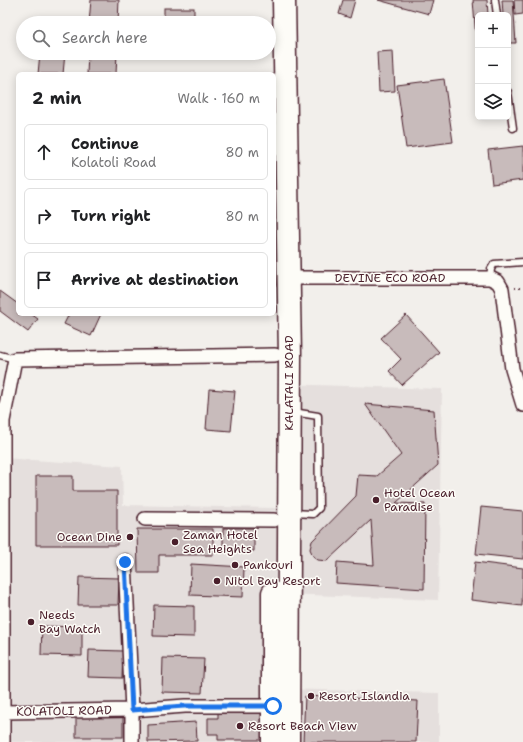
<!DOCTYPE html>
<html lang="en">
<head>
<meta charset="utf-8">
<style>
  :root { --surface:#fff; --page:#f6f6f6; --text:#202124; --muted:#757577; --line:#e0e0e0 }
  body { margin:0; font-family:"Shantell Sans",sans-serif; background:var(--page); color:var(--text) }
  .controls { position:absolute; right:12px; top:12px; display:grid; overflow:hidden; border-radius:6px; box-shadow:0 2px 10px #0003 }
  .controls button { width:36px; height:36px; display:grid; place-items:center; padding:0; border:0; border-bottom:1px solid var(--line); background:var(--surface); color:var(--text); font:20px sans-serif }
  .stop { position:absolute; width:12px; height:12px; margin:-9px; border:3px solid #1a73e8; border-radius:50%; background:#fff }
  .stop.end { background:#1a73e8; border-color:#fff; box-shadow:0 1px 4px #0008 }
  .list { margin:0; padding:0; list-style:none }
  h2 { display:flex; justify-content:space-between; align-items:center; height:52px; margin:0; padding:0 16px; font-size:17px }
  h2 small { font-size:13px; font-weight:400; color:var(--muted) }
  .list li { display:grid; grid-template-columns:26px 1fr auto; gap:12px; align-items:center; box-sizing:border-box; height:56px; margin:0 8px 8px; padding:0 8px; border:1px solid var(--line); border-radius:6px }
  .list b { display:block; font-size:15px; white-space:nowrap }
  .list p { margin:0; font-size:13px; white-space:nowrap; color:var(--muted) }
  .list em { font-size:13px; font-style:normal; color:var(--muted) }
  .icon { flex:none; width:22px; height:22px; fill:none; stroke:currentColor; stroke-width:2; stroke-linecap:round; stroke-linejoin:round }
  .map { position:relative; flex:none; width:523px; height:742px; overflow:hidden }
  .search { position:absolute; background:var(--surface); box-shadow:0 2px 10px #0003; left:16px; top:16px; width:260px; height:44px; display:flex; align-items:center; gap:10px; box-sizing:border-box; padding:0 14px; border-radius:22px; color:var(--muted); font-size:15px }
  .panel { position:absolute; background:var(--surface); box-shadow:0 2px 10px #0003; left:16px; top:72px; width:260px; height:244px; border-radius:6px }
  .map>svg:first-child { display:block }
</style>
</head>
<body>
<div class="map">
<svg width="523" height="742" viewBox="0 0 523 742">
  <rect width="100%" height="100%" fill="#f2efeb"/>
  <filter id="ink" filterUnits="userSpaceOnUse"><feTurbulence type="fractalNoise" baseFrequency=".025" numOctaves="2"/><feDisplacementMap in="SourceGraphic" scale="8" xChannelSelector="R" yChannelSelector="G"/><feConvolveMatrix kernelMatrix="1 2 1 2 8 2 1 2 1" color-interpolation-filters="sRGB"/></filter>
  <g filter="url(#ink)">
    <polygon fill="#e5dfdd" points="282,384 442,389 438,600 285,594 282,689 439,693 439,742 2,742 3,458 122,466 123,505 279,508"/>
    <g fill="#c8bbbb" stroke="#4a1f2b">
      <polygon points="91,0 119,0 118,23 89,23"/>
      <polygon points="343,0 355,0 350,18 339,14"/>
      <polygon points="378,0 433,0 429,14"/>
      <polygon points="473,0 487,0 488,15 478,15 478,39 476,39"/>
      <polygon points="502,0 513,0 516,43 508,43 508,15 503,15"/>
      <polygon points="514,0 523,0 523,14 515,15"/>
      <rect x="164" y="8" width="30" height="15"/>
      <polygon points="393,51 395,91 379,92 377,52"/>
      <polygon points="40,53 65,53 63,74 38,74"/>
      <polygon points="88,53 117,53 116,74 87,74"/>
      <polygon points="444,79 453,142 406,148 397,85"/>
      <polygon points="523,146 523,180 492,184 488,150"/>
      <polygon points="0,291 18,304 18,314 31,314 38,319 28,332 0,311"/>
      <polygon points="69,314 101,314 91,336 64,324"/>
      <polygon points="406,315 439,352 402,385 389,371 401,359 381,338"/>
      <polygon points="209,389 235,391 231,431 206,429"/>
      <polygon points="365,404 434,410 438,465 396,503 425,504 424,589 336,583 337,562 374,565 371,520 327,561 318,560 313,556 310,549 312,541 356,496 358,475 377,476 401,455"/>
      <polygon points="36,476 73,476 73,491 117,491 117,545 36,545"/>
      <polygon points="481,507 523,511 523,559 476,554"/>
      <polygon points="223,528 254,528 254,551 223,552"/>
      <polygon points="137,529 213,529 213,555 159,555 159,573 138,573"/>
      <polygon points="475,562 523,568 522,606 471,600"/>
      <polygon points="191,564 244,567 243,597 190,595"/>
      <polygon points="79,577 119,578 118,605 78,605"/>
      <polygon points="154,605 194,606 194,637 153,636"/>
      <polygon points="42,626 82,627 82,656 41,655"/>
      <polygon points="89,650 123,651 122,678 88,677"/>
      <polygon points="163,658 204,659 202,693 162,692"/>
      <polygon points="305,696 418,701 416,742 303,742"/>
      <polygon points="218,713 264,713 266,740 218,740 218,734 208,734 208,718 218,718"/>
      <rect x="76" y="714" width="47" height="23"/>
      <polygon points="196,722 197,741 148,742 148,725"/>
    </g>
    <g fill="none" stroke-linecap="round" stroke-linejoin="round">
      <defs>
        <g id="lane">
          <polyline points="495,0 497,15"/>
          <polyline points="508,92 513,128"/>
          <polyline points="490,278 491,269 494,264 523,262"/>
          <polyline points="0,355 15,359"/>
          <polyline points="292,513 313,514 319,508 318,416 293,412"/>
        </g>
        <g id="street">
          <polyline points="289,278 490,278 498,282 502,289 512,369 523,405"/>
          <polyline points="145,519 274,520"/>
          <polyline points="125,561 132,710 132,742"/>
          <polyline points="3,712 132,710 185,706 273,706"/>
          <polyline points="3,742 3,421 15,359 275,355"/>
        </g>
        <g id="highway">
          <polyline points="284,0 290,356 288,742"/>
          <polyline points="273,742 273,593"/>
        </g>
      </defs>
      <use href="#lane" stroke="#4a1f2b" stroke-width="9"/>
      <use href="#street" stroke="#4a1f2b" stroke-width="16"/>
      <use href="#highway" stroke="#4a1f2b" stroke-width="25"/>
      <polyline stroke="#4a1f2b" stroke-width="2" stroke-dasharray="1 3" stroke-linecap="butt" points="515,288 523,288"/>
      <use href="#lane" stroke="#fdfcf7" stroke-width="6"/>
      <use href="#street" stroke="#fdfcf7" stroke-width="13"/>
      <use href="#highway" stroke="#fdfcf7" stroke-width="22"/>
    </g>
  </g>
  <g fill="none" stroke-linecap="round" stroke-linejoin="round" filter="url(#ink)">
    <polyline stroke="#1a73e8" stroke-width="5" points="125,562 132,710 184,706 273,706"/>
  </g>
  <g fill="#4a1f2b" stroke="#fdfcf7" stroke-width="1.5">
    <circle cx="376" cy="500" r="4"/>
    <circle cx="130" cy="537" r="4"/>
    <circle cx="175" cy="542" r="4"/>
    <circle cx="235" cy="565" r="4"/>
    <circle cx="217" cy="581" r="4"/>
    <circle cx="31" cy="622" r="4"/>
    <circle cx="311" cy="696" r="4"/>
    <circle cx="240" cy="726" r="4"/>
  </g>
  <g text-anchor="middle" stroke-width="3" stroke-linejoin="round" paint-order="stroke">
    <g font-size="12" fill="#4a1f2b" stroke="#fdfcf7">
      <text x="390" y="282">DEVINE ECO ROAD</text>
      <text transform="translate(289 383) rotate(-90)" y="4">KALATALI ROAD</text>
      <text transform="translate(64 711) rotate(-1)" y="4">KOLATOLI ROAD</text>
    </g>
    <g font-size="12" fill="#4a1f2b" stroke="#fdfcf7" text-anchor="start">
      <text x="384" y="497">Hotel Ocean<tspan x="384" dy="14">Paradise</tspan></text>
      <text x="183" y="539">Zaman Hotel<tspan x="183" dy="14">Sea Heights</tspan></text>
      <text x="122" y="541" text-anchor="end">Ocean Dine</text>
      <text x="243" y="569">Pankouri</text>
      <text x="225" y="585">Nitol Bay Resort</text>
      <text x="39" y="619">Needs<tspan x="39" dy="14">Bay Watch</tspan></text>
      <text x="319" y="700">Resort Islandia</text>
      <text x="248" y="730">Resort Beach View</text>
    </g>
  </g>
</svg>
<div class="controls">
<button>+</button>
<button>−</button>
<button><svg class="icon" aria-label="layers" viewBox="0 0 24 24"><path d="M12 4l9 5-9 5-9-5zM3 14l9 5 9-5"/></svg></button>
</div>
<div class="stop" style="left:273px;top:706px"></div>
<div class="stop end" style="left:125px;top:562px"></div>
<div class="search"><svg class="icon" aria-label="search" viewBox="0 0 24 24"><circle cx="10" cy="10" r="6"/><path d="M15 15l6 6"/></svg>Search here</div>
<section class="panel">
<h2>2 min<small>Walk · 160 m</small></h2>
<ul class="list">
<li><svg class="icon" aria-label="ahead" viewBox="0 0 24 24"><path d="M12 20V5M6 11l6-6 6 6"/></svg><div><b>Continue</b><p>Kolatoli Road</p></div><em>80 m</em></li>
<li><svg class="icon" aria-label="right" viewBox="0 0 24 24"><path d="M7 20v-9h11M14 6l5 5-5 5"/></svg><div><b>Turn right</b></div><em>80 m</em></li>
<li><svg class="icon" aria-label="arrive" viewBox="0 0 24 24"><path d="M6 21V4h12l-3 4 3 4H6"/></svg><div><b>Arrive at destination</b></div></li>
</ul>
</section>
</div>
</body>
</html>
